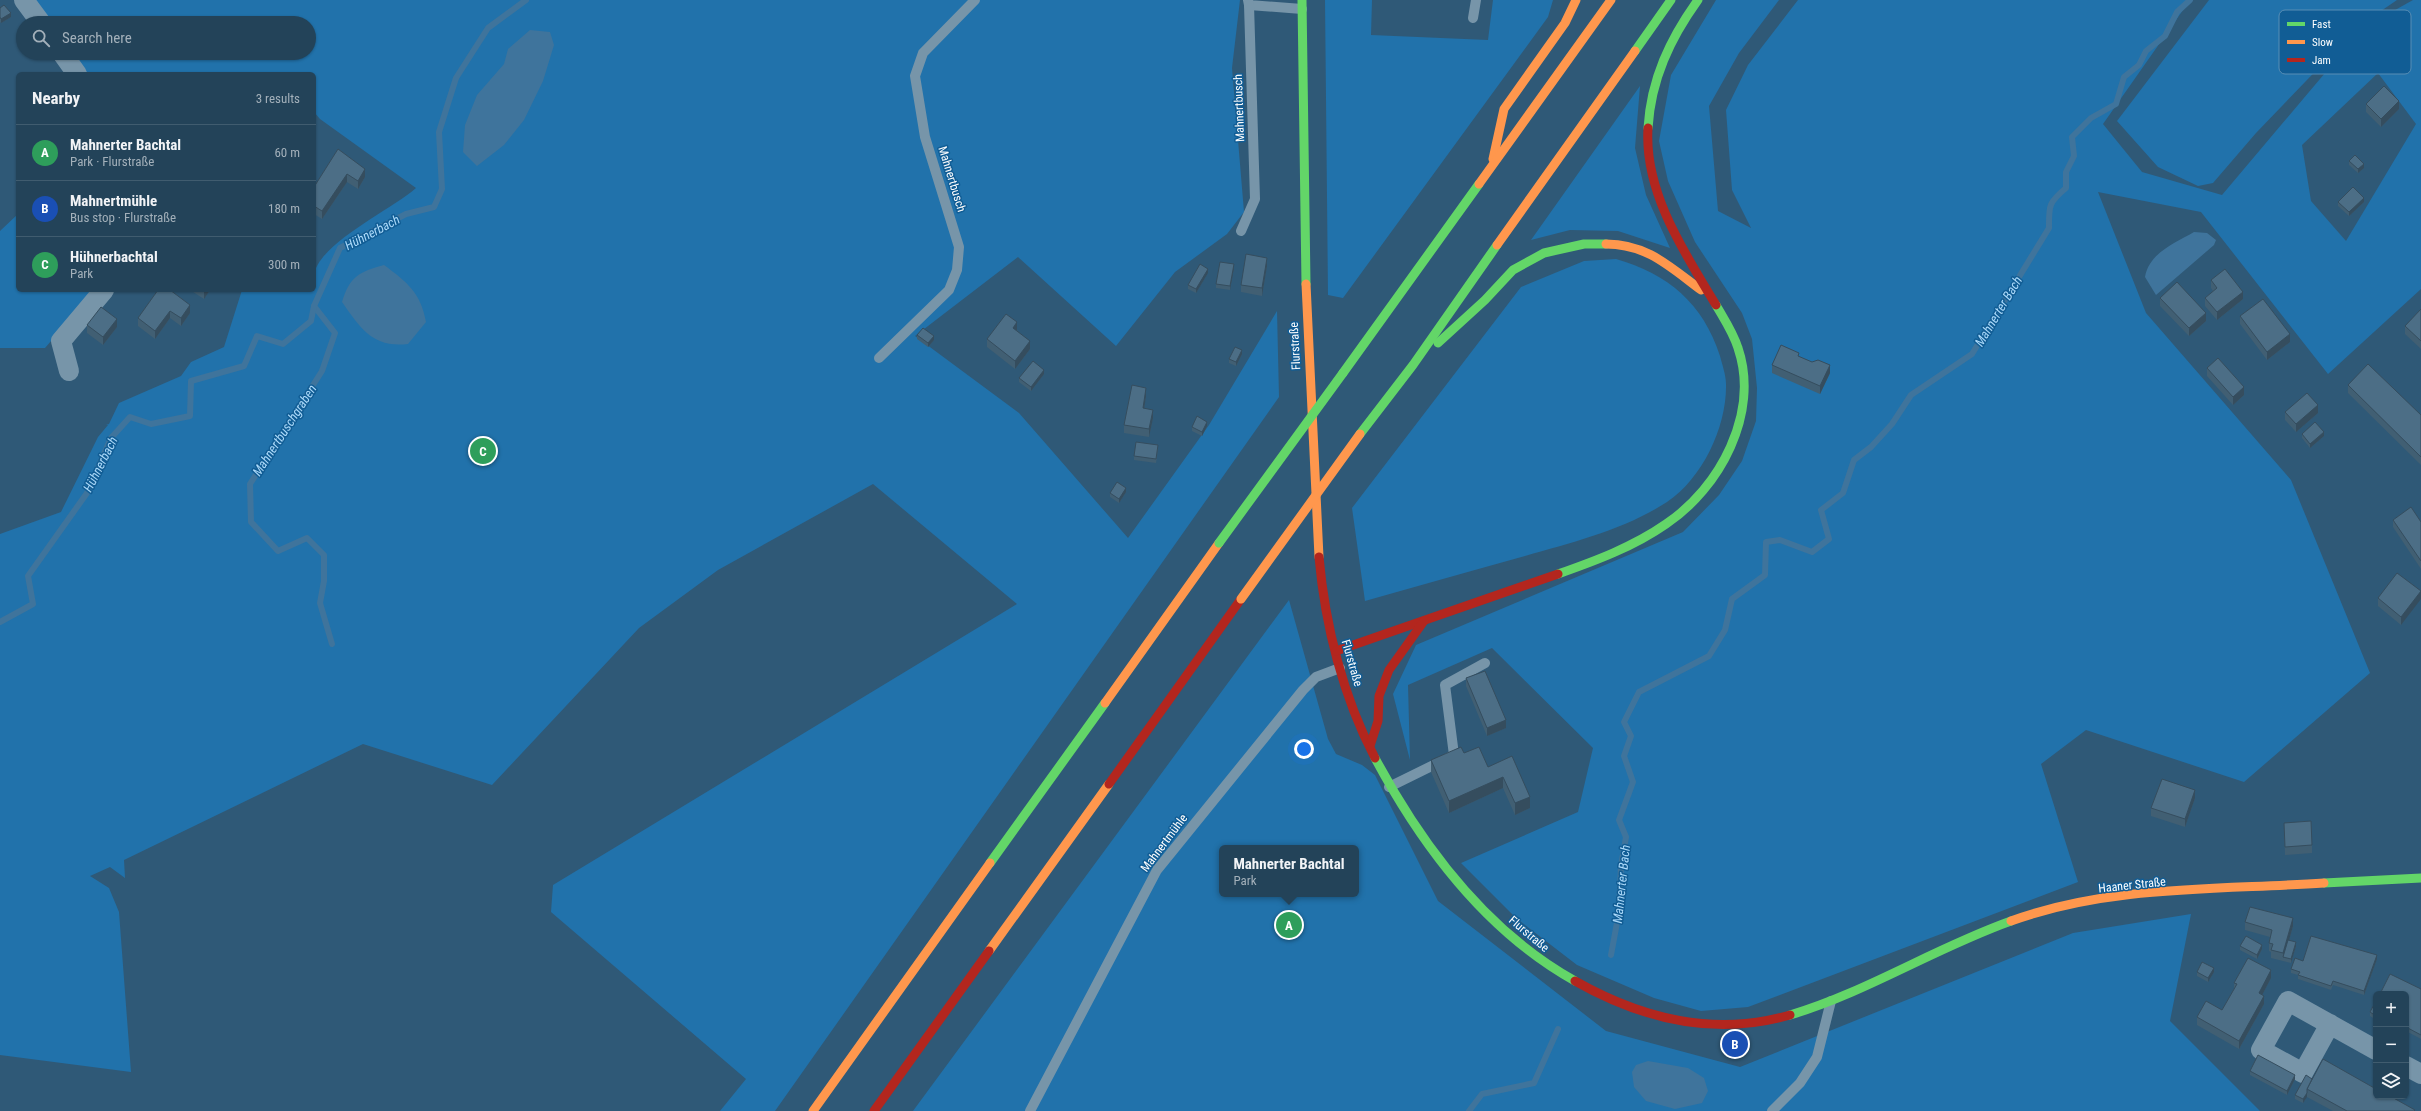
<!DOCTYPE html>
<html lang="en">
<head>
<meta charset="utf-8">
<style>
  :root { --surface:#234359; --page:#2f4e62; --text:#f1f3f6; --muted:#a3b0ba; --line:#405c6f; --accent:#b6c5cf }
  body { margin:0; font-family:"Roboto Condensed",sans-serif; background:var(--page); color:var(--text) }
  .controls { position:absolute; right:12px; bottom:12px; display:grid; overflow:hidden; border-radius:6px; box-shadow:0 1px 3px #0004 }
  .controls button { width:36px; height:36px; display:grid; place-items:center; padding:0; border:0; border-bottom:1px solid var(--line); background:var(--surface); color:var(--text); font:20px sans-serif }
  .you { position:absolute; left:1304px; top:749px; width:14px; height:14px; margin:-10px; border:3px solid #fff; border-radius:50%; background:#1a73e8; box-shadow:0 0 0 6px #1a73e833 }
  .badge { display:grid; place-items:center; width:26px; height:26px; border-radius:50%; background:var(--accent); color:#fff; font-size:13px; font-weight:700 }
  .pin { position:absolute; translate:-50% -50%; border:2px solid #fff; box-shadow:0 1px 4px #0006 }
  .popup { position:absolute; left:1219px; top:845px; width:140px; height:52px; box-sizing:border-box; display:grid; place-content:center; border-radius:6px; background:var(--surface); filter:drop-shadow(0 1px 3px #0005); font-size:13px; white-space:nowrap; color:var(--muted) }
  .popup b { font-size:15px; color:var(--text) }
  .popup::after { content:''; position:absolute; left:50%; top:100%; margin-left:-8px; border:8px solid transparent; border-top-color:var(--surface) }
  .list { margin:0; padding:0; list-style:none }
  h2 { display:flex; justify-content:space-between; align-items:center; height:52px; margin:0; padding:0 16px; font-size:17px }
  h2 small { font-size:13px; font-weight:400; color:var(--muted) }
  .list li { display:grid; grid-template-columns:26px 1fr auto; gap:12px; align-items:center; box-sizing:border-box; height:56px; padding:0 16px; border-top:1px solid var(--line) }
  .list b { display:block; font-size:15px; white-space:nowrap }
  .list p { margin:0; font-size:13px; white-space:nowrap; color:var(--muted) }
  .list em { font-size:13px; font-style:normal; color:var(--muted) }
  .icon { flex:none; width:22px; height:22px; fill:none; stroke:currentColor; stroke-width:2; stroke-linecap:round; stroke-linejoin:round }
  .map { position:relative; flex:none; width:2421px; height:1111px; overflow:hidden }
  .search { position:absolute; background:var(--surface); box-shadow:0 1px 3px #0004; left:16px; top:16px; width:300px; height:44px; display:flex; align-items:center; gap:10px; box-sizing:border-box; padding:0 14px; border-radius:22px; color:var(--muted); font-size:15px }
  .panel { position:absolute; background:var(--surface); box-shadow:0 1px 3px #0004; left:16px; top:72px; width:300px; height:220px; border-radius:6px }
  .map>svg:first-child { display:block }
</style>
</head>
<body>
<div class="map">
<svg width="2421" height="1111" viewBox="0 0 2421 1111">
  <rect width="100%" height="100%" fill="#2f5977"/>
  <g fill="#2172ab" fill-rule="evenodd">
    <path d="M31 0H1240L1232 68 1244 212 1227 234 1175 272 1116 346 1018 257 915 336 1019 413 1128 538 1209 425 1277 311 1279 397 775 1111H720L746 1079 551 912 553 885 1017 604 873 484 718 570 639 628 492 785 363 744 124 860 125 878 110 867 90 876 109 888 119 912 131 1072 0 1055V534L61 512 98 437 108 425H106L109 424 119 403 181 376 191 362 224 347 242 290H314C314 285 313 279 314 275 319 243 391 210 416 188L320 119 314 112V74H85L70 53H309V23H48Z"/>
    <polygon points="1325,0 1372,0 1371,35 1488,40 1493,0 1553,0 1548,17 1343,298 1328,295"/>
    <path d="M1716 0H1779L1739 53 1709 106 1718 211 1751 228 1732 190 1726 110 1748 65 1798 0H2190L2103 124 2142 172 2222 195 2363 28 2413 0H2421V289L2328 374 2201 212 2098 192 2146 313 2291 480 2370 673 2244 782 2086 730 2041 764 2078 882 1748 1007 1701 1011 1654 998 1577 965 1516 918 1461 863 1578 812 1593 748 1492 648 1408 685 1410 760 1393 694 1416 645 1683 532 1719 495 1742 461 1756 421 1757 388 1752 339 1742 313 1695 242 1668 181 1659 141 1671 75ZM2378 73 2416 124 2346 241 2311 201 2302 145Z"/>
    <polygon points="2209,0 2397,0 2359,26 2256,133 2213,183 2198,186 2158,167 2117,121"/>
    <polygon points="1640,86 1635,148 1646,195 1670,248 1618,231 1570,230 1531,240"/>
    <polygon points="18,214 18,290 95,290 45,348 0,348 0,231"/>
    <path d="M1616 259C1668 274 1703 303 1720 356 1722 364 1726 375 1726 384 1727 426 1703 478 1667 502 1624 530 1573 542 1525 556 1471 571 1418 586 1365 601L1352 508 1521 287 1584 261Z"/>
    <path d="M1289 600 1328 739 1336 754 1362 765 1375 775 1438 901 1606 1031 1740 1067 2073 933 2191 914 2170 1021 2260 1111H913ZM1222 848H1356V894H1222Z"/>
  </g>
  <g fill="#3f749c">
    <polygon points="530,30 550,32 554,45 543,81 524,120 504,145 477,166 463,152 465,125 477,95 504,64 508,49"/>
    <path d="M2194 232 2207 233 2216 240 2214 245 2156 295 2145 277C2149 253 2175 243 2194 232Z"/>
    <path d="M384 265C407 282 421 293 426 322L408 344C373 348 361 329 342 302 350 276 359 272 384 265Z"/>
    <polygon points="1648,1061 1688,1068 1704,1078 1708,1091 1702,1103 1675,1109 1646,1101 1634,1087 1632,1072 1636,1065"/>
  </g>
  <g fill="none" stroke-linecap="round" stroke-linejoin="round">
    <g stroke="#3f749c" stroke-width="6">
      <polyline points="314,306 335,333 322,371 250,484 251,522 278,551 307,538 324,555 324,581 320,603 332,644"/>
      <polyline points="0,622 33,604 28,576 87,493 111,438 130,417 151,424 190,416 191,381 244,366 257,336 283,344 311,321 314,306 340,248 406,214 434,207 442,189 439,132 456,78 488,28 526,0"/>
      <path d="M1611 955 1619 912 1621 866 1626 837 1619 820 1633 782 1624 756 1631 736 1624 722 1639 692 1709 656 1725 630 1732 599 1765 575 1766 542 1780 540 1812 552 1829 539 1821 510 1843 493 1854 460 1871 447 1892 424 1911 395 1972 354 2049 228C2049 206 2048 203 2066 188V172L2074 156 2072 137 2091 118 2116 104 2124 77 2139 65 2146 51 2165 36 2177 12 2190 0"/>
      <polyline points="1469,1111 1482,1094 1534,1083 1558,1029"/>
    </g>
    <g stroke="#7795a9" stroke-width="10">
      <polyline points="1248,0 1249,5 1302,9"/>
      <polyline points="1473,18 1476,0"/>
      <polyline points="1241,231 1255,199 1249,5"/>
      <polyline points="879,358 949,290 957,270 959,247 925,137 915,76 923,53 975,0"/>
      <polyline points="1389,787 1454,755 1445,685 1485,663"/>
      <polyline points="1030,1111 1157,870 1303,690 1316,677 1340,668"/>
      <polyline points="1772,1111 1800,1083 1817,1057 1831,1001"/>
    </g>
    <g stroke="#7795a9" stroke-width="20">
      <polyline points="24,0 41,23"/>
      <polyline points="62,53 77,74"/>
      <polyline points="69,371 61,341 104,290"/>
      <polyline points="2330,1024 2303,1073 2261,1050 2288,1001 2376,1050"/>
      <polyline points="2406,1066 2421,1074"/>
    </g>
    <g stroke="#63d668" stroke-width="9">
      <polyline points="1302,0 1306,284"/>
      <polyline points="1635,51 1671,0"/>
      <path d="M1648 128C1651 79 1670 39 1698 0"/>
      <polyline points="1438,343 1485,300 1513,270 1544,253 1584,244 1606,244"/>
      <polyline points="1343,373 1479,184"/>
      <polyline points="1360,434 1413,365 1497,245"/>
      <path d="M1558 574C1595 561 1633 547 1666 524 1720 488 1760 413 1738 348 1733 332 1724 319 1716 305"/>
      <path d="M1375 758C1422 846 1487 932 1575 981"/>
      <polyline points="990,863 1105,703"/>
      <polyline points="2324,883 2421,878"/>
      <path d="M1790 1015C1867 992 1935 948 2011 921"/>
    </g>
    <g stroke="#ff974d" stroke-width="9">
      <polyline points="1493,159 1504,109 1565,23 1576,0"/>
      <polyline points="1479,184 1611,0"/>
      <path d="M1606 244C1647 244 1670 267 1701 290"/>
      <polyline points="1497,245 1635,51"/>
      <polyline points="1306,284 1319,557"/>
      <polyline points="1105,703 1219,543"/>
      <path d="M2011 921C2110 885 2220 890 2324 883"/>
      <polyline points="989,951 1109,784"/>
      <polyline points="813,1111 990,863"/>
    </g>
    <g stroke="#b3261e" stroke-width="9">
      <path d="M1648 128C1644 192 1684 252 1716 305"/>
      <path d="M1319 557C1325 625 1343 697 1375 758"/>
      <polyline points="1336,651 1558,574"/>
      <polyline points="1370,746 1378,721 1379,696 1389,670 1424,621"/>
      <polyline points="1109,784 1241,599"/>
      <path d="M1575 981C1642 1019 1715 1037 1790 1015"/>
      <polyline points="874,1111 989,951"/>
    </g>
    <polyline stroke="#63d668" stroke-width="9" points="1219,543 1343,373"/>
    <polyline stroke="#ff974d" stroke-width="9" points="1241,599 1360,434"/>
  </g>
  <g fill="#415f73">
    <polygon points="0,8 11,17 1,23 0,22"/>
    <polygon points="2366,104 2399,109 2381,127 2366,112"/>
    <polygon points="338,149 365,177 358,189 347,182 322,219 314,214 314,187"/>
    <polygon points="2349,161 2364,168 2358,173 2349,165"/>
    <polygon points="2338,202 2364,202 2349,216 2338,206"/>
    <polygon points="1267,266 1262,296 1241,292 1241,285"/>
    <polygon points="1234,268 1230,290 1216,288 1216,284"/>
    <polygon points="1208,273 1196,293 1188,289 1188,285"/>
    <polygon points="2211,280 2243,299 2217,320 2205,306 2205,298 2213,291 2211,288"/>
    <polygon points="158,290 190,313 181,326 170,318 155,339 138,326 138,318"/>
    <polygon points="190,290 210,290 204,299"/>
    <polygon points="2160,298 2206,321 2189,336 2160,306"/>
    <polygon points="2421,309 2421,349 2405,334 2405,326"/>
    <polygon points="2240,316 2290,342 2267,360 2240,324"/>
    <polygon points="87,325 117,327 103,345 87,333"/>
    <polygon points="1017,330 1030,349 1015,369 987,347 987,339"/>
    <polygon points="917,335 934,340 928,347 917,339"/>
    <polygon points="1242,354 1236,366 1229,363 1229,359"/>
    <polygon points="1799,357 1812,362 1830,373 1820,394 1772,373 1772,365"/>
    <polygon points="2207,368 2244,395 2233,405 2207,376"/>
    <polygon points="1044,374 1031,391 1019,382 1019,378"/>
    <polygon points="2348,385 2421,415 2421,465 2348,393"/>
    <polygon points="1146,396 1144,409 1153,418 1149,437 1124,433 1124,425"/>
    <polygon points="2285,412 2318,413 2296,432 2285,420"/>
    <polygon points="1207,426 1202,436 1192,431 1192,427"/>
    <polygon points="2302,434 2324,436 2310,448 2302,438"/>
    <polygon points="1158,449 1156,463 1134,460 1134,456"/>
    <polygon points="1126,492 1119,503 1110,497 1110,493"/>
    <polygon points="2393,520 2421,522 2421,569 2393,527"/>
    <polygon points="2421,591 2401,625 2378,606 2378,598"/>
    <polygon points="1466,678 1506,728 1487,736 1466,686"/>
    <polygon points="1464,753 1488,767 1512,756 1530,808 1515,815 1503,788 1449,813 1431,772 1431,760"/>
    <polygon points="2195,798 2185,827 2151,816 2151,808"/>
    <polygon points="2284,823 2312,845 2312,853 2285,855"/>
    <polygon points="2245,922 2293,926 2289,940 2296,946 2291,963 2271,958 2271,952 2269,951 2269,943 2270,937 2245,930"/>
    <polygon points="2240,946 2262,949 2257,959 2240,950"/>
    <polygon points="2377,959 2364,995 2333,985 2331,990 2298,979 2298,975 2291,973 2291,969 2303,961"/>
    <polygon points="2197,972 2214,972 2208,982 2197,976"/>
    <polygon points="2271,978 2262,995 2264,1004 2239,1049 2197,1025 2197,1017 2222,1010 2234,989 2234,983"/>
    <polygon points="2421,989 2421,1039 2406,1031 2406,994"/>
    <polygon points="2376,1001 2376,1020 2370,1016 2370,1012"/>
    <polygon points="2250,1071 2295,1079 2287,1095 2250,1075"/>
    <polygon points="2312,1079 2415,1111 2333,1111 2307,1097 2303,1103 2295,1099 2295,1095"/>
  </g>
  <g fill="#354d5e">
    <polygon points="11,13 11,17 1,23 1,19"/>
    <polygon points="2399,101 2399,109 2381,127 2381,119"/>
    <polygon points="2364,164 2364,168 2358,173 2358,169"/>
    <polygon points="365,169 365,177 358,189 358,181"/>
    <polygon points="347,174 347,182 322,219 322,211"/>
    <polygon points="2364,198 2364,202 2349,216 2349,212"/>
    <polygon points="1267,258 1267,266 1262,296 1262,288"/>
    <polygon points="1234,264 1234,268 1230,290 1230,286"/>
    <polygon points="1208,269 1208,273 1196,293 1196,289"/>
    <polygon points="205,290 210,290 204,299 204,291"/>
    <polygon points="2243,292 2243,299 2217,320 2217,312"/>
    <polygon points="190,305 190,313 181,326 181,318"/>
    <polygon points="170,311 170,318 155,339 155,331"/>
    <polygon points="2206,313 2206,321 2189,336 2189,328"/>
    <polygon points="117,319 117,327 103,345 103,337"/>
    <polygon points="1017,322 1017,330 1013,336 1013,328"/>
    <polygon points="2290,334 2290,342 2267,360 2267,352"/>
    <polygon points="934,336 934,340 928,347 928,343"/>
    <polygon points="1030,341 1030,349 1015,369 1015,361"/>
    <polygon points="1242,350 1242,354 1236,366 1236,362"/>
    <polygon points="1830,365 1830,373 1820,394 1820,386"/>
    <polygon points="1044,370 1044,374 1031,391 1031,387"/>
    <polygon points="2244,387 2244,395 2233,405 2233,397"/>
    <polygon points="1146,388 1146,396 1143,416 1143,408"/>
    <polygon points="2318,405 2318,413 2296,432 2296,424"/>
    <polygon points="1153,410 1153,418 1149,437 1149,429"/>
    <polygon points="1207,422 1207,426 1202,436 1202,432"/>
    <polygon points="2324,432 2324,436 2310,448 2310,444"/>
    <polygon points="1126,488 1126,492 1119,503 1119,499"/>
    <polygon points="2421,591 2421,599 2401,625 2401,617"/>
    <polygon points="1506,720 1506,728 1487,736 1487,728"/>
    <polygon points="1503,777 1503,788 1449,813 1449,801"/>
    <polygon points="2195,790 2195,798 2185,827 2185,819"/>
    <polygon points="1530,797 1530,808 1515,815 1515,803"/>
    <polygon points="2293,918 2293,926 2284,958 2283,957 2283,953"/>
    <polygon points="2296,942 2296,946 2291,963 2291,959"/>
    <polygon points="2262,945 2262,949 2257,959 2257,955"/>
    <polygon points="2377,955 2377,959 2364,995 2364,991"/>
    <polygon points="2214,968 2214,972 2208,982 2208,978"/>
    <polygon points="2271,970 2271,978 2259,1001 2259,993"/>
    <polygon points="2264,996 2264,1004 2239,1049 2239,1041"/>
    <polygon points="2295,1075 2295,1079 2287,1095 2287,1091"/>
    <polygon points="2307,1093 2307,1097 2303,1103 2303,1099"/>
  </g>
  <g fill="#4c6e86" stroke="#354d5e">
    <polygon points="4,5 11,13 1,19 0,17 0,8"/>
    <polygon points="2384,86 2399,101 2381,119 2366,104"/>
    <polygon points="338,149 365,169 358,181 347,174 322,211 314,206 314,187"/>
    <polygon points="2355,155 2364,164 2358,169 2349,161"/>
    <polygon points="2353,187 2364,198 2349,212 2338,202"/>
    <polygon points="1246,254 1267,258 1262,288 1241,285"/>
    <polygon points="1220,262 1234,264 1230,286 1216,284"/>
    <polygon points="1200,264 1208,269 1196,289 1188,285"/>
    <polygon points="2225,269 2243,292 2217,312 2205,298 2217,288 2211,280"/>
    <polygon points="2177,282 2206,313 2189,328 2160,298"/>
    <polygon points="158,290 170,290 190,305 181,318 170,311 155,331 138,318"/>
    <polygon points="2263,299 2290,334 2267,352 2240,316"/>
    <polygon points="101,307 117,319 103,337 87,325"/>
    <polygon points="2421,309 2421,341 2405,326"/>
    <polygon points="1006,314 1017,322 1013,328 1030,341 1015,361 987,339"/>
    <polygon points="923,328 934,336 928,343 917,335"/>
    <polygon points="1781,345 1799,353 1798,356 1812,362 1818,360 1830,365 1820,386 1772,365"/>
    <polygon points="1235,347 1242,350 1236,362 1229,359"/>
    <polygon points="2218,358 2244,387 2233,397 2207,368"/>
    <polygon points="1033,361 1044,370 1031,387 1019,378"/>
    <polygon points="2368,364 2421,415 2421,457 2348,385"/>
    <polygon points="1132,385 1146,388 1143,408 1153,410 1149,429 1124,425"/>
    <polygon points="2307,393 2318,405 2296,424 2285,412"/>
    <polygon points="1197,416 1207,422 1202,432 1192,427"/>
    <polygon points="2315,422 2324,432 2310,444 2302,434"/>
    <polygon points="1136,442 1158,445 1156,459 1134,456"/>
    <polygon points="1117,482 1126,488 1119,499 1110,493"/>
    <polygon points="2411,507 2421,522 2421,561 2393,520"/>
    <polygon points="2397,573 2421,591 2401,617 2378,598"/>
    <polygon points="1485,671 1506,720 1487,728 1466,678"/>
    <polygon points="1461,747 1464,753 1479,747 1488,767 1512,756 1530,797 1515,803 1503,777 1449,801 1431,760"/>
    <polygon points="2162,779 2195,790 2185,819 2151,808"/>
    <polygon points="2311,821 2312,845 2285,847 2284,823"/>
    <polygon points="2250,907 2293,918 2283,953 2271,950 2273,944 2269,943 2272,930 2245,922"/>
    <polygon points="2246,936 2262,945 2257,955 2240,946"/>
    <polygon points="2311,936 2377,955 2364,991 2333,981 2331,986 2298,975 2300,972 2291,969 2295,958 2303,961"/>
    <polygon points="2288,940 2296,942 2291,959 2283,957"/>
    <polygon points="2248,958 2271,970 2259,993 2264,996 2239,1041 2197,1017 2206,1001 2222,1010 2237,984 2234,983"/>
    <polygon points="2202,962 2214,968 2208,978 2197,972"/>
    <polygon points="2390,974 2421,989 2421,1035 2406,1027 2406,994 2380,994"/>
    <polygon points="2376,1001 2376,1016 2370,1012"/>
    <polygon points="2258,1055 2295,1075 2287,1091 2250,1071"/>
    <polygon points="2323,1059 2376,1089 2376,1096 2390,1096 2415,1110 2414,1111 2347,1111 2307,1089"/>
    <polygon points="2306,1075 2312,1079 2307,1089 2307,1093 2303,1099 2295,1095"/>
  </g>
  <g text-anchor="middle" stroke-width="3" stroke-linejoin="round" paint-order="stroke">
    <g font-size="12" fill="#fff" stroke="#115d95">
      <text transform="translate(1239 108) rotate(-92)" y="4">Mahnertbusch</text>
      <text transform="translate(952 179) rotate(73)" y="4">Mahnertbusch</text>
      <text transform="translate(1295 346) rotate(-93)" y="4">Flurstraße</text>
      <text transform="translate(1352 663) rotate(74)" y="4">Flurstraße</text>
      <text transform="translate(1164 843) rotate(-53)" y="4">Mahnertmühle</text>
      <text transform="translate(2132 885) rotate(-6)" y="4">Haaner Straße</text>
      <text transform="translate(1529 934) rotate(40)" y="4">Flurstraße</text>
    </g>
    <g font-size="13" font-style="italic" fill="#acdafa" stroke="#115d95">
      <text transform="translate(372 232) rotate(-28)" y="5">Hühnerbach</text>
      <text transform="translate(1998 311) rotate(-59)" y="5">Mahnerter Bach</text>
      <text transform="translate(284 430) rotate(-57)" y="5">Mahnertbuschgraben</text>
      <text transform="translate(100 464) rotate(-63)" y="5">Hühnerbach</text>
      <text transform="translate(1621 884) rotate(-84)" y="5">Mahnerter Bach</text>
    </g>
  </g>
  <rect x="2279" y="10" width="132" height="64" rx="6" fill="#115d95" stroke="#588eb5" stroke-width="1"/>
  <rect x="2287" y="22" width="18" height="4" fill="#63d668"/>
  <rect x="2287" y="40" width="18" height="4" fill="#ff974d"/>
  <rect x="2287" y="58" width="18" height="4" fill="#b3261e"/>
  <g font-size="11" fill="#fff">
    <text x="2312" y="28">Fast</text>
    <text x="2312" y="46">Slow</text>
    <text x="2312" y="64">Jam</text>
  </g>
</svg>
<div class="controls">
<button>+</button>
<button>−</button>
<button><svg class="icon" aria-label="layers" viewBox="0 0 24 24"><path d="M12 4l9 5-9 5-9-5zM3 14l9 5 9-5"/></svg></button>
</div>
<div class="you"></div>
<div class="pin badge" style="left:1289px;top:925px;background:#2e9e5b">A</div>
<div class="popup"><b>Mahnerter Bachtal</b>Park</div>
<div class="pin badge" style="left:1735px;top:1044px;background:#1a4fb4">B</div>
<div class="pin badge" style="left:483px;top:451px;background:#2e9e5b">C</div>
<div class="search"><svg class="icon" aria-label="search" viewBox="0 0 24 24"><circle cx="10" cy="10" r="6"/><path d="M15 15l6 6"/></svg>Search here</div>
<section class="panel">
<h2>Nearby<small>3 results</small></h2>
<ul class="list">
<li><span class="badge" style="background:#2e9e5b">A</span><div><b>Mahnerter Bachtal</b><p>Park · Flurstraße</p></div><em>60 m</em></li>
<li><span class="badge" style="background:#1a4fb4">B</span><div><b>Mahnertmühle</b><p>Bus stop · Flurstraße</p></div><em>180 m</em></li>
<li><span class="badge" style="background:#2e9e5b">C</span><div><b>Hühnerbachtal</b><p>Park</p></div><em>300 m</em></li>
</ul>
</section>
</div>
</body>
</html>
